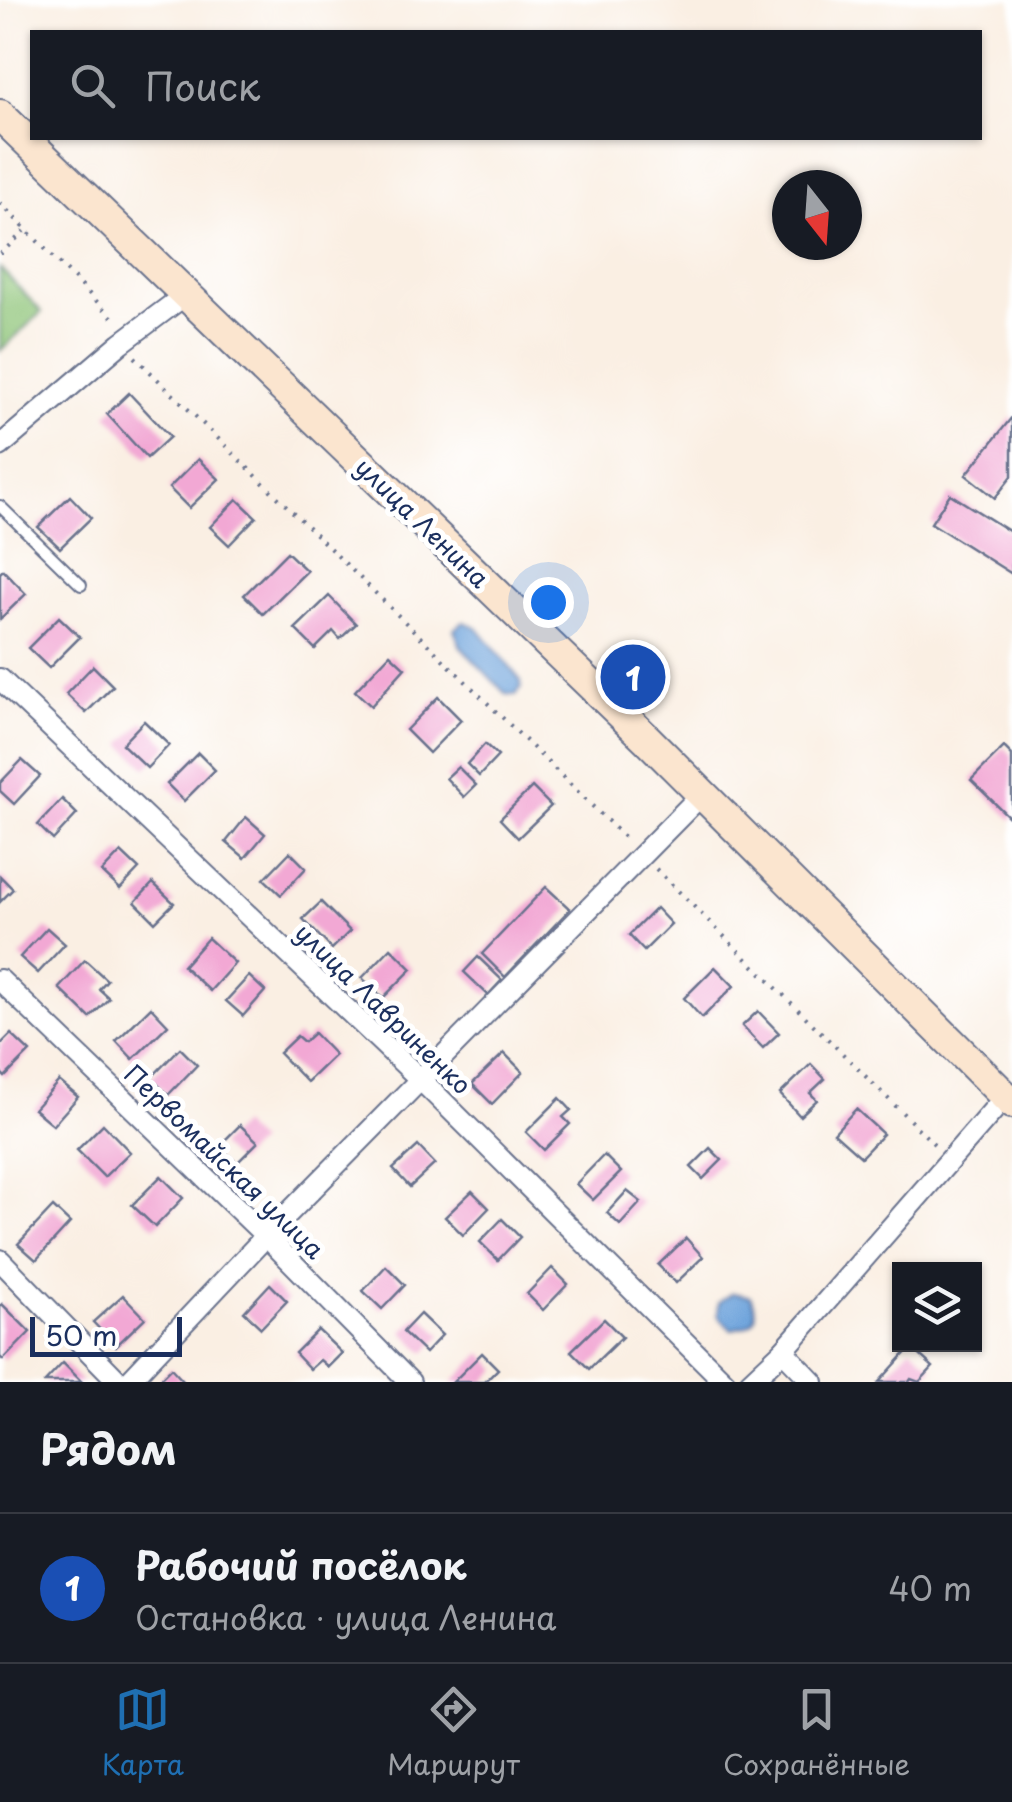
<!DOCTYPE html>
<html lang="ru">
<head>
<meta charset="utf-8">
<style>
  :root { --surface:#171b24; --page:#242831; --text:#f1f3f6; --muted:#9ea1a6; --line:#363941; --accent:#1f6fb2 }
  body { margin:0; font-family:"Playpen Sans",sans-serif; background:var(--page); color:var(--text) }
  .controls { position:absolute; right:30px; bottom:30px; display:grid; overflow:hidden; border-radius:0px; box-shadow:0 2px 8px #0004 }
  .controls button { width:90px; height:90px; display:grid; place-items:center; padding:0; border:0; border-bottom:2px solid var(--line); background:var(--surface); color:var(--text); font:50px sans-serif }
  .compass { position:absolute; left:772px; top:170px; width:90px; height:90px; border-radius:50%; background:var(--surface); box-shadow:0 2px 8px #0004; rotate:163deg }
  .scale { position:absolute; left:30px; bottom:25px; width:152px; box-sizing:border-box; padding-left:10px; border:5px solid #1b2f5e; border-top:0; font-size:28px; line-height:35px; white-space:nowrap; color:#1b2f5e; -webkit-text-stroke:8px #fff; paint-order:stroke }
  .you { position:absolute; left:548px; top:602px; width:35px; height:35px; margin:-25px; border:8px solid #fff; border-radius:50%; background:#1a73e8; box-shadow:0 0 0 15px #1a73e833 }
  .badge { display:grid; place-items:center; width:65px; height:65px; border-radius:50%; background:var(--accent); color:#fff; font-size:32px; font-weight:700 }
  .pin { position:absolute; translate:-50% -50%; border:5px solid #fff; box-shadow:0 2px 10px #0006 }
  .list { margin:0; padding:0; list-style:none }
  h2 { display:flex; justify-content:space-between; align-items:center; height:130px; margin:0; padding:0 40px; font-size:42px }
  h2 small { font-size:32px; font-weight:400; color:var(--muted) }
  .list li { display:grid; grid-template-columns:65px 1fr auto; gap:30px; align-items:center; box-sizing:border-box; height:150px; padding:0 40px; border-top:2px solid var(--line) }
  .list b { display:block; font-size:38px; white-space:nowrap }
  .list p { margin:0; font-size:32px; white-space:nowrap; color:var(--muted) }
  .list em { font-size:32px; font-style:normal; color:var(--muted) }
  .icon { flex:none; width:55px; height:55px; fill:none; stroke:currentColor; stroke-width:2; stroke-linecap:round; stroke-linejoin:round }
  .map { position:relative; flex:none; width:1012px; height:1382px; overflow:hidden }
  .search { position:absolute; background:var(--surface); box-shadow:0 2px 8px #0004; left:30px; right:30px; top:30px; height:110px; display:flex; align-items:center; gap:25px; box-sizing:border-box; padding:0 35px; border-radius:0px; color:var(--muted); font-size:38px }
  .sheet { height:280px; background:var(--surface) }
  nav { display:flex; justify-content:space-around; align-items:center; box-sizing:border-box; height:140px; border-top:2px solid var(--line); background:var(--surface); font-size:28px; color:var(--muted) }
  nav a { display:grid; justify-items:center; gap:5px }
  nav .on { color:var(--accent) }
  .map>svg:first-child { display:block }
</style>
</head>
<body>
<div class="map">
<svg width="1012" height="1382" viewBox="0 0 1012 1382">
  <rect width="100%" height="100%" fill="#fff"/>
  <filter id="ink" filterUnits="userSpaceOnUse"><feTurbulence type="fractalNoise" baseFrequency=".01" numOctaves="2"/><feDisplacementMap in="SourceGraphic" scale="20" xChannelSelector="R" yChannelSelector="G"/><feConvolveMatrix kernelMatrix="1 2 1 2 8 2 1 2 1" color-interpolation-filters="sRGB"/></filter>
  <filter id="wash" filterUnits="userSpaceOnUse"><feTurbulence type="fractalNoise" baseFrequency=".0048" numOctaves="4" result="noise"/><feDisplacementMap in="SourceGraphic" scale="40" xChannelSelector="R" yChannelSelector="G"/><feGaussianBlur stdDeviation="2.25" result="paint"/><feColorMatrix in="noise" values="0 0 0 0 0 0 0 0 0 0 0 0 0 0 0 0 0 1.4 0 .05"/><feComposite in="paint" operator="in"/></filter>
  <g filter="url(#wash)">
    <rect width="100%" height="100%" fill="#faefe3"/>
    <polygon fill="#8cc376" stroke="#54796a" stroke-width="2.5" points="0,268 42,312 0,351"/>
    <g fill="#6fa4dc" stroke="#456a9d" stroke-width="2.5">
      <polygon points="464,622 477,627 521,681 521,688 516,695 506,694 461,647 454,629"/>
      <path d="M733 1293 750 1296C762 1320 755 1325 731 1329L718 1315 719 1302Z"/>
    </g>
    <g id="blocks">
      <g fill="#f2a8d4">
        <polygon points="129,393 170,437 147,458 107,414"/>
        <polygon points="1012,417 1012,476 995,498 966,475"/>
        <polygon points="198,459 219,479 189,508 169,488"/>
        <polygon points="950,494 1012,533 1012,574 931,523"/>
        <polygon points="70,496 91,518 60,548 38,527"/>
        <polygon points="237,499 256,517 229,545 210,527"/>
        <polygon points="287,552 307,571 263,614 244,595"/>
        <polygon points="3,570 26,594 0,619 0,573"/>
        <polygon points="329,596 356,624 340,639 333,631 315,649 295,629"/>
        <polygon points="59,617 80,637 49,668 28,648"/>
        <polygon points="390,654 405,668 371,706 355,691"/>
        <polygon points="93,666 113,686 86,713 66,694"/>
        <polygon points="438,697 461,720 429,753 406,730"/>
        <polygon points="144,721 169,745 147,768 122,744"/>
        <polygon points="485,744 498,756 479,776 467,764"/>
        <polygon points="1004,747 1012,755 1012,820 971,780"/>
        <polygon points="198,753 215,770 184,801 167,784"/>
        <polygon points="22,760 40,776 14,804 0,791 0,783"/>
        <polygon points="458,767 476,785 464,797 446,778"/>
        <polygon points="532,787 551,806 518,838 500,819"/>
        <polygon points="62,799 77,814 53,840 38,825"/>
        <polygon points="246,817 265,834 245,858 226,842"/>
        <polygon points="121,852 139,869 120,889 102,872"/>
        <polygon points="290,852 306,868 281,895 264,879"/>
        <polygon points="0,876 13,889 0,902"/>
        <polygon points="153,883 174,903 155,922 135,902"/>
        <polygon points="546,887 570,909 505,977 482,954"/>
        <polygon points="321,902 350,931 332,949 303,919"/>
        <polygon points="656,908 671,924 644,951 629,935"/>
        <polygon points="47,928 65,944 38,973 20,957"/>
        <polygon points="208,938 235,963 210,991 183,966"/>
        <polygon points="391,948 412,969 383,998 362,978"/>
        <polygon points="478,957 502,980 488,995 464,972"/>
        <polygon points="85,960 107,980 99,989 109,998 90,1018 59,988"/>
        <polygon points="715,967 734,986 702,1018 684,998"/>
        <polygon points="249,976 265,991 243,1016 226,1001"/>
        <polygon points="151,1007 168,1025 133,1059 116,1041"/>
        <polygon points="758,1011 779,1033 763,1048 742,1026"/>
        <polygon points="314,1033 335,1055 307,1082 279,1053 297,1036 304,1042"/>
        <polygon points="11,1034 30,1052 5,1077 0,1072 0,1045"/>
        <polygon points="180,1048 197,1065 168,1095 151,1078"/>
        <polygon points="504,1053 523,1072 492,1104 472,1084"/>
        <polygon points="811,1064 825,1079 810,1093 817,1100 800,1116 780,1094"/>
        <polygon points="59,1081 78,1097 53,1125 34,1109"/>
        <polygon points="560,1098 571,1110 563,1117 570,1124 544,1150 526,1132"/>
        <polygon points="856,1109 883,1134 861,1157 834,1133"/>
        <polygon points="103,1124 130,1152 104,1177 77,1150"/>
        <polygon points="240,1125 258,1142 237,1163 219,1146"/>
        <polygon points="418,1146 435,1164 410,1187 393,1169"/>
        <polygon points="710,1148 722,1160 703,1179 691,1167"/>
        <polygon points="604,1155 621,1172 593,1200 576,1184"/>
        <polygon points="161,1176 183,1198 155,1227 132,1205"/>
        <polygon points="472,1191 489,1208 463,1235 445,1217"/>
        <polygon points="627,1191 641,1202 620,1225 607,1213"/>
        <polygon points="53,1207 70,1223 36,1260 18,1244"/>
        <polygon points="502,1219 520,1237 498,1260 480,1242"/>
        <polygon points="686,1238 703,1257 676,1283 658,1265"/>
        <polygon points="386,1266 405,1285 382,1309 363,1291"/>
        <polygon points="552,1268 568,1284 543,1310 527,1294"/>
        <polygon points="270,1284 287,1301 261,1328 244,1312"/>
        <polygon points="123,1295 145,1318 116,1346 93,1322"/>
        <polygon points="2,1304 30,1332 3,1360 0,1357 0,1306"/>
        <polygon points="420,1314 442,1335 425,1353 403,1332"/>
        <polygon points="604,1319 622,1337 589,1369 571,1351"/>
        <polygon points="318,1330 342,1353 328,1367 320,1360 310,1369 295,1353"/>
        <polygon points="911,1347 933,1367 919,1382 911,1379 909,1382 879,1382"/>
        <polygon points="482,1353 498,1369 485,1382 453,1382"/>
        <polygon points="63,1363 82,1382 45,1382"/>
        <polygon points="171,1368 184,1382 157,1382"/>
      </g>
    </g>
  </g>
  <g filter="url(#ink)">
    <use href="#blocks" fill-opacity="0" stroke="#69728d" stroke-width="2.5"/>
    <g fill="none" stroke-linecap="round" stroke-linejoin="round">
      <defs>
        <polyline id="lane" points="0,506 81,585"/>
        <g id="street">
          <polyline points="0,446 121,343 185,295"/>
          <polyline points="0,679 420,1079 725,1382"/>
          <polyline points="0,980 266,1236 410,1382"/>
          <polyline points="0,1260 119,1382"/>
          <polyline points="783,1351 813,1382"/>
          <polyline points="128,1382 266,1236 701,795"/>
          <polyline points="750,1382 783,1351 1005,1097"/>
        </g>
        <polyline id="secondary" points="0,115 647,739 1012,1103"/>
      </defs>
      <use href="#lane" stroke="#69728d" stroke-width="14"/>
      <use href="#street" stroke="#69728d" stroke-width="24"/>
      <use href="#secondary" stroke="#69728d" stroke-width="34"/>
      <g stroke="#69728d" stroke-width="4" stroke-dasharray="2.5 8" stroke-linecap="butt">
        <polyline points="0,203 116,321"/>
        <polyline points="0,254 26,230"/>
        <polyline points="135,357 628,841"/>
        <polyline points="656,869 937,1147"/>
      </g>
      <use href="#lane" stroke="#fff" stroke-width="10"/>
      <use href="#street" stroke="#fff" stroke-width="20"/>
      <use href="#secondary" stroke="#fbe5cf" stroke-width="30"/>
    </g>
  </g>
  <g text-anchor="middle" stroke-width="10" stroke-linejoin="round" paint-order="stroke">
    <g font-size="25" fill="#1b2f5e" stroke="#fff">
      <text transform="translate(422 523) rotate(44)" y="9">улица Ленина</text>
      <text transform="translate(383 1009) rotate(44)" y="9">улица Лавриненко</text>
      <text transform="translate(224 1162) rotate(44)" y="9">Первомайская улица</text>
    </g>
  </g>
</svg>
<div class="controls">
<button><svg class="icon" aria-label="layers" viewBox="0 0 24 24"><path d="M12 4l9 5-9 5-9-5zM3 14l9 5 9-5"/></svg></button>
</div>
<svg class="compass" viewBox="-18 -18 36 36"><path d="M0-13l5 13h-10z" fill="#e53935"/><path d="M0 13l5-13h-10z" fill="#9ea1a6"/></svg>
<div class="scale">50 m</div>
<div class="you"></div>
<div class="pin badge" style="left:633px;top:677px;background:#1a4fb4">1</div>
<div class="search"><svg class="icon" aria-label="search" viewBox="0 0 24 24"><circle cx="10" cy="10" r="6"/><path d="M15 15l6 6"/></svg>Поиск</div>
</div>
<section class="sheet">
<h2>Рядом<small></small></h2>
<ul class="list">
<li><span class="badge" style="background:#1a4fb4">1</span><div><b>Рабочий посёлок</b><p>Остановка · улица Ленина</p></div><em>40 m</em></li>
</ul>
</section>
<nav>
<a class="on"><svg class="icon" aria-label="map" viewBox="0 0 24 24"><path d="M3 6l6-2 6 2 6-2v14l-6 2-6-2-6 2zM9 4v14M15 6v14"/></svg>Карта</a>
<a><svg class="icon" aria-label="directions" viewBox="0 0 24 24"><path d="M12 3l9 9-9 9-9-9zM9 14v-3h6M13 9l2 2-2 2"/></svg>Маршрут</a>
<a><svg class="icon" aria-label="saved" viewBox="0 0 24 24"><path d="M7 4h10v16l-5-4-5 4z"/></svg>Сохранённые</a>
</nav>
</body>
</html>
